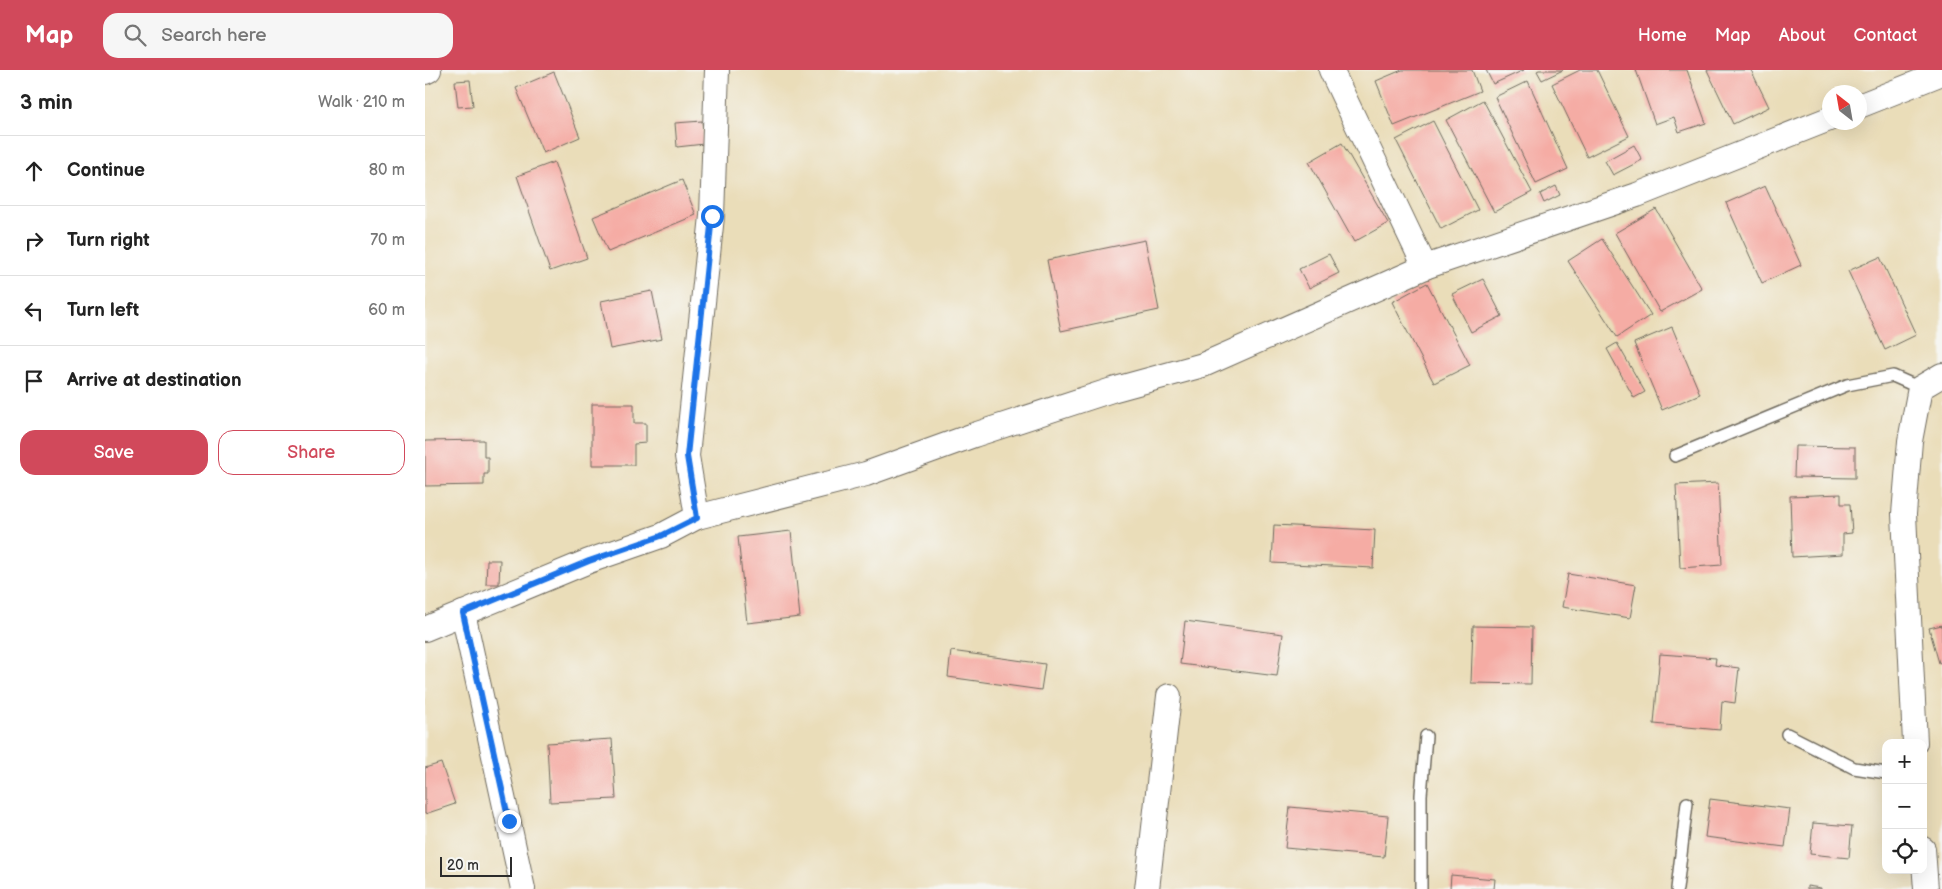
<!DOCTYPE html>
<html lang="en">
<head>
<meta charset="utf-8">
<style>
  :root { --surface:#fff; --page:#f6f6f6; --text:#222; --muted:#767676; --line:#e0e0e0; --accent:#d1495b }
  body { margin:0; font-family:"Balsamiq Sans",sans-serif; background:var(--page); color:var(--text) }
  .controls { position:absolute; right:15px; bottom:15px; display:grid; overflow:hidden; border-radius:10px; box-shadow:0 5px 20px #0002 }
  .controls button { width:45px; height:45px; display:grid; place-items:center; padding:0; border:0; border-bottom:1px solid var(--line); background:var(--surface); color:var(--text); font:25px sans-serif }
  .compass { position:absolute; left:1397px; top:15px; width:45px; height:45px; border-radius:50%; background:var(--surface); box-shadow:0 5px 20px #0002; rotate:329deg }
  .scale { position:absolute; left:15px; bottom:12px; width:72px; box-sizing:border-box; padding-left:5px; border:2px solid #2b2b2b; border-top:0; font-size:14px; line-height:18px; white-space:nowrap; color:#2b2b2b; -webkit-text-stroke:4px #f6f6f2; paint-order:stroke }
  .stop { position:absolute; width:15px; height:15px; margin:-11px; border:4px solid #1a73e8; border-radius:50%; background:#fff }
  .stop.end { background:#1a73e8; border-color:#fff; box-shadow:0 1px 5px #0008 }
  .list { margin:0; padding:0; list-style:none }
  h2 { display:flex; justify-content:space-between; align-items:center; height:65px; margin:0; padding:0 20px; font-size:21px }
  h2 small { font-size:16px; font-weight:400; color:var(--muted) }
  .list li { display:grid; grid-template-columns:32px 1fr auto; gap:15px; align-items:center; box-sizing:border-box; height:70px; padding:0 20px; border-top:1px solid var(--line) }
  .list b { display:block; font-size:19px; white-space:nowrap }
  .list em { font-size:16px; font-style:normal; color:var(--muted) }
  .actions { display:flex; gap:10px; padding:15px 20px }
  .actions a { flex:1; padding:11px 0; border:1px solid var(--accent); border-radius:15px; text-align:center; font-size:18px; color:var(--accent) }
  .actions .main { background:var(--accent); color:#fff }
  .icon { flex:none; width:28px; height:28px; fill:none; stroke:currentColor; stroke-width:2; stroke-linecap:round; stroke-linejoin:round }
  .map { position:relative; flex:none; width:1517px; height:819px; overflow:hidden }
  header { display:flex; align-items:center; gap:30px; box-sizing:border-box; height:70px; padding:0 25px; background:var(--accent); color:#fff }
  header strong { font-size:24px }
  nav { display:flex; gap:28px; margin-inline-start:auto; font-size:18px }
  .search { width:350px; height:45px; background:var(--page); display:flex; align-items:center; gap:12px; box-sizing:border-box; padding:0 18px; border-radius:15px; color:var(--muted); font-size:19px }
  main { display:flex }
  aside { flex:1; background:var(--surface) }
  .map>svg:first-child { display:block }
</style>
</head>
<body>
<header>
<strong>Map</strong>
<div class="search"><svg class="icon" aria-label="search" viewBox="0 0 24 24"><circle cx="10" cy="10" r="6"/><path d="M15 15l6 6"/></svg>Search here</div>
<nav><a>Home</a><a>Map</a><a>About</a><a>Contact</a></nav>
</header>
<main>
<aside>
<h2>3 min<small>Walk · 210 m</small></h2>
<ul class="list">
<li><svg class="icon" aria-label="ahead" viewBox="0 0 24 24"><path d="M12 20V5M6 11l6-6 6 6"/></svg><div><b>Continue</b></div><em>80 m</em></li>
<li><svg class="icon" aria-label="right" viewBox="0 0 24 24"><path d="M7 20v-9h11M14 6l5 5-5 5"/></svg><div><b>Turn right</b></div><em>70 m</em></li>
<li><svg class="icon" aria-label="left" viewBox="0 0 24 24"><path d="M17 20v-9H6M10 6l-5 5 5 5"/></svg><div><b>Turn left</b></div><em>60 m</em></li>
<li><svg class="icon" aria-label="arrive" viewBox="0 0 24 24"><path d="M6 21V4h12l-3 4 3 4H6"/></svg><div><b>Arrive at destination</b></div></li>
</ul>
<div class="actions"><a class="main">Save</a><a>Share</a></div>
</aside>
<div class="map">
<svg width="1517" height="819" viewBox="0 0 1517 819">
  <rect width="100%" height="100%" fill="#f6f6f2"/>
  <filter id="ink" filterUnits="userSpaceOnUse"><feTurbulence type="fractalNoise" baseFrequency=".02" numOctaves="2"/><feDisplacementMap in="SourceGraphic" scale="10" xChannelSelector="R" yChannelSelector="G"/><feConvolveMatrix kernelMatrix="1 2 1 2 8 2 1 2 1" color-interpolation-filters="sRGB"/></filter>
  <filter id="wash" filterUnits="userSpaceOnUse"><feTurbulence type="fractalNoise" baseFrequency=".0096" numOctaves="4" result="noise"/><feDisplacementMap in="SourceGraphic" scale="20" xChannelSelector="R" yChannelSelector="G"/><feGaussianBlur stdDeviation="1.12" result="paint"/><feColorMatrix in="noise" values="0 0 0 0 0 0 0 0 0 0 0 0 0 0 0 0 0 1.4 0 .05"/><feComposite in="paint" operator="in"/></filter>
  <g filter="url(#wash)">
    <rect width="100%" height="100%" fill="#eaddb9"/>
    <g id="blocks">
      <g fill="#f5aca4">
        <polygon points="977,0 1047,0 1055,21 969,56 951,11"/>
        <polygon points="1061,0 1099,0 1068,14"/>
        <polygon points="1138,0 1117,10 1112,1 1114,0"/>
        <polygon points="1155,0 1172,0 1204,66 1162,87 1127,14"/>
        <polygon points="1211,0 1262,0 1281,53 1254,62 1249,47 1230,54"/>
        <polygon points="1282,0 1326,0 1344,37 1308,54"/>
        <polygon points="129,2 155,67 118,83 91,18"/>
        <polygon points="45,10 48,36 33,37 30,11"/>
        <polygon points="1103,11 1143,99 1111,114 1070,27"/>
        <polygon points="1058,30 1107,122 1069,142 1021,50"/>
        <polygon points="277,51 279,74 252,77 250,53"/>
        <polygon points="1008,51 1053,140 1016,159 971,70"/>
        <polygon points="917,73 963,153 929,172 884,92"/>
        <polygon points="1209,75 1217,90 1188,105 1180,91"/>
        <polygon points="129,92 162,188 125,201 92,106"/>
        <polygon points="257,110 271,145 183,182 168,147"/>
        <polygon points="1131,116 1135,125 1119,133 1115,124"/>
        <polygon points="1340,116 1376,195 1337,213 1301,133"/>
        <polygon points="1231,139 1277,219 1235,242 1190,163"/>
        <polygon points="1177,169 1226,245 1192,267 1143,191"/>
        <polygon points="720,170 734,240 636,261 622,190"/>
        <polygon points="904,184 914,203 884,218 874,199"/>
        <polygon points="1455,187 1491,265 1460,280 1423,201"/>
        <polygon points="1058,209 1077,246 1046,262 1027,224"/>
        <polygon points="1002,213 1045,295 1009,313 967,232"/>
        <polygon points="227,221 237,269 185,279 176,231"/>
        <polygon points="1247,257 1275,324 1237,340 1209,273"/>
        <polygon points="1192,273 1220,322 1209,328 1182,279"/>
        <polygon points="167,334 209,334 209,353 221,353 221,373 209,374 209,395 167,395"/>
        <polygon points="59,370 59,387 63,387 63,404 59,404 59,415 0,416 0,371"/>
        <polygon points="1370,376 1430,377 1430,408 1369,407"/>
        <polygon points="1293,413 1297,495 1255,498 1251,415"/>
        <polygon points="1416,424 1416,434 1425,434 1427,463 1418,464 1418,484 1367,487 1365,426"/>
        <polygon points="849,455 950,460 948,498 847,493"/>
        <polygon points="366,461 375,547 322,553 313,467"/>
        <polygon points="62,490 75,490 74,514 61,514"/>
        <polygon points="1143,504 1211,515 1205,548 1137,537"/>
        <polygon points="760,551 858,564 852,606 755,594"/>
        <polygon points="1517,555 1517,592 1514,593 1504,558"/>
        <polygon points="1048,556 1107,557 1106,614 1046,613"/>
        <polygon points="526,581 620,594 616,620 523,607"/>
        <polygon points="1235,584 1291,588 1290,595 1314,598 1310,633 1297,631 1295,660 1229,654"/>
        <polygon points="187,669 191,729 125,732 122,673"/>
        <polygon points="16,693 30,734 0,744 0,698"/>
        <polygon points="1285,729 1365,739 1360,777 1280,767"/>
        <polygon points="865,737 963,746 959,787 860,778"/>
        <polygon points="1388,753 1427,756 1424,788 1385,784"/>
        <polygon points="1026,805 1070,809 1069,819 1025,819"/>
        <polygon points="1382,816 1396,818 1396,819 1382,819"/>
      </g>
    </g>
  </g>
  <g filter="url(#ink)">
    <use href="#blocks" fill-opacity="0" stroke="#6e695d" stroke-width="1"/>
    <g fill="none" stroke-linecap="round" stroke-linejoin="round">
      <defs>
        <g id="service">
          <polyline points="1250,386 1422,315 1468,306 1495,318"/>
          <polyline points="1362,664 1429,698 1461,703"/>
          <polyline points="996,819 996,725 1001,666"/>
          <polyline points="1252,819 1262,733"/>
        </g>
        <g id="minor">
          <polyline points="906,0 1000,197 1212,125 1404,49"/>
          <polyline points="0,2 4,0"/>
          <polyline points="1434,36 1517,3"/>
          <polyline points="272,447 441,404 549,365 687,320 778,295 1000,197"/>
          <polyline points="38,543 98,819"/>
          <polyline points="0,559 164,491 236,466 272,447 262,386 287,146 292,0"/>
          <polyline points="1490,673 1479,444 1485,371 1495,318 1517,305"/>
          <polyline points="1498,779 1501,819"/>
          <polyline points="722,819 744,626"/>
        </g>
      </defs>
      <use href="#service" stroke="#6e695d" stroke-width="14"/>
      <use href="#minor" stroke="#6e695d" stroke-width="26"/>
      <use href="#service" stroke="#fff" stroke-width="11"/>
      <use href="#minor" stroke="#fff" stroke-width="24"/>
    </g>
  </g>
  <g fill="none" stroke-linecap="round" stroke-linejoin="round" filter="url(#ink)">
    <polyline stroke="#1a73e8" stroke-width="6" points="84,751 38,543 164,491 236,466 272,448 262,386 287,146"/>
  </g>
</svg>
<div class="controls">
<button>+</button>
<button>−</button>
<button><svg class="icon" aria-label="locate" viewBox="0 0 24 24"><circle cx="12" cy="12" r="6"/><path d="M12 2v4M12 18v4M2 12h4M18 12h4"/></svg></button>
</div>
<svg class="compass" viewBox="-18 -18 36 36"><path d="M0-13l5 13h-10z" fill="#e53935"/><path d="M0 13l5-13h-10z" fill="#767676"/></svg>
<div class="scale">20 m</div>
<div class="stop" style="left:287px;top:146px"></div>
<div class="stop end" style="left:84px;top:751px"></div>
</div>
</main>
</body>
</html>
